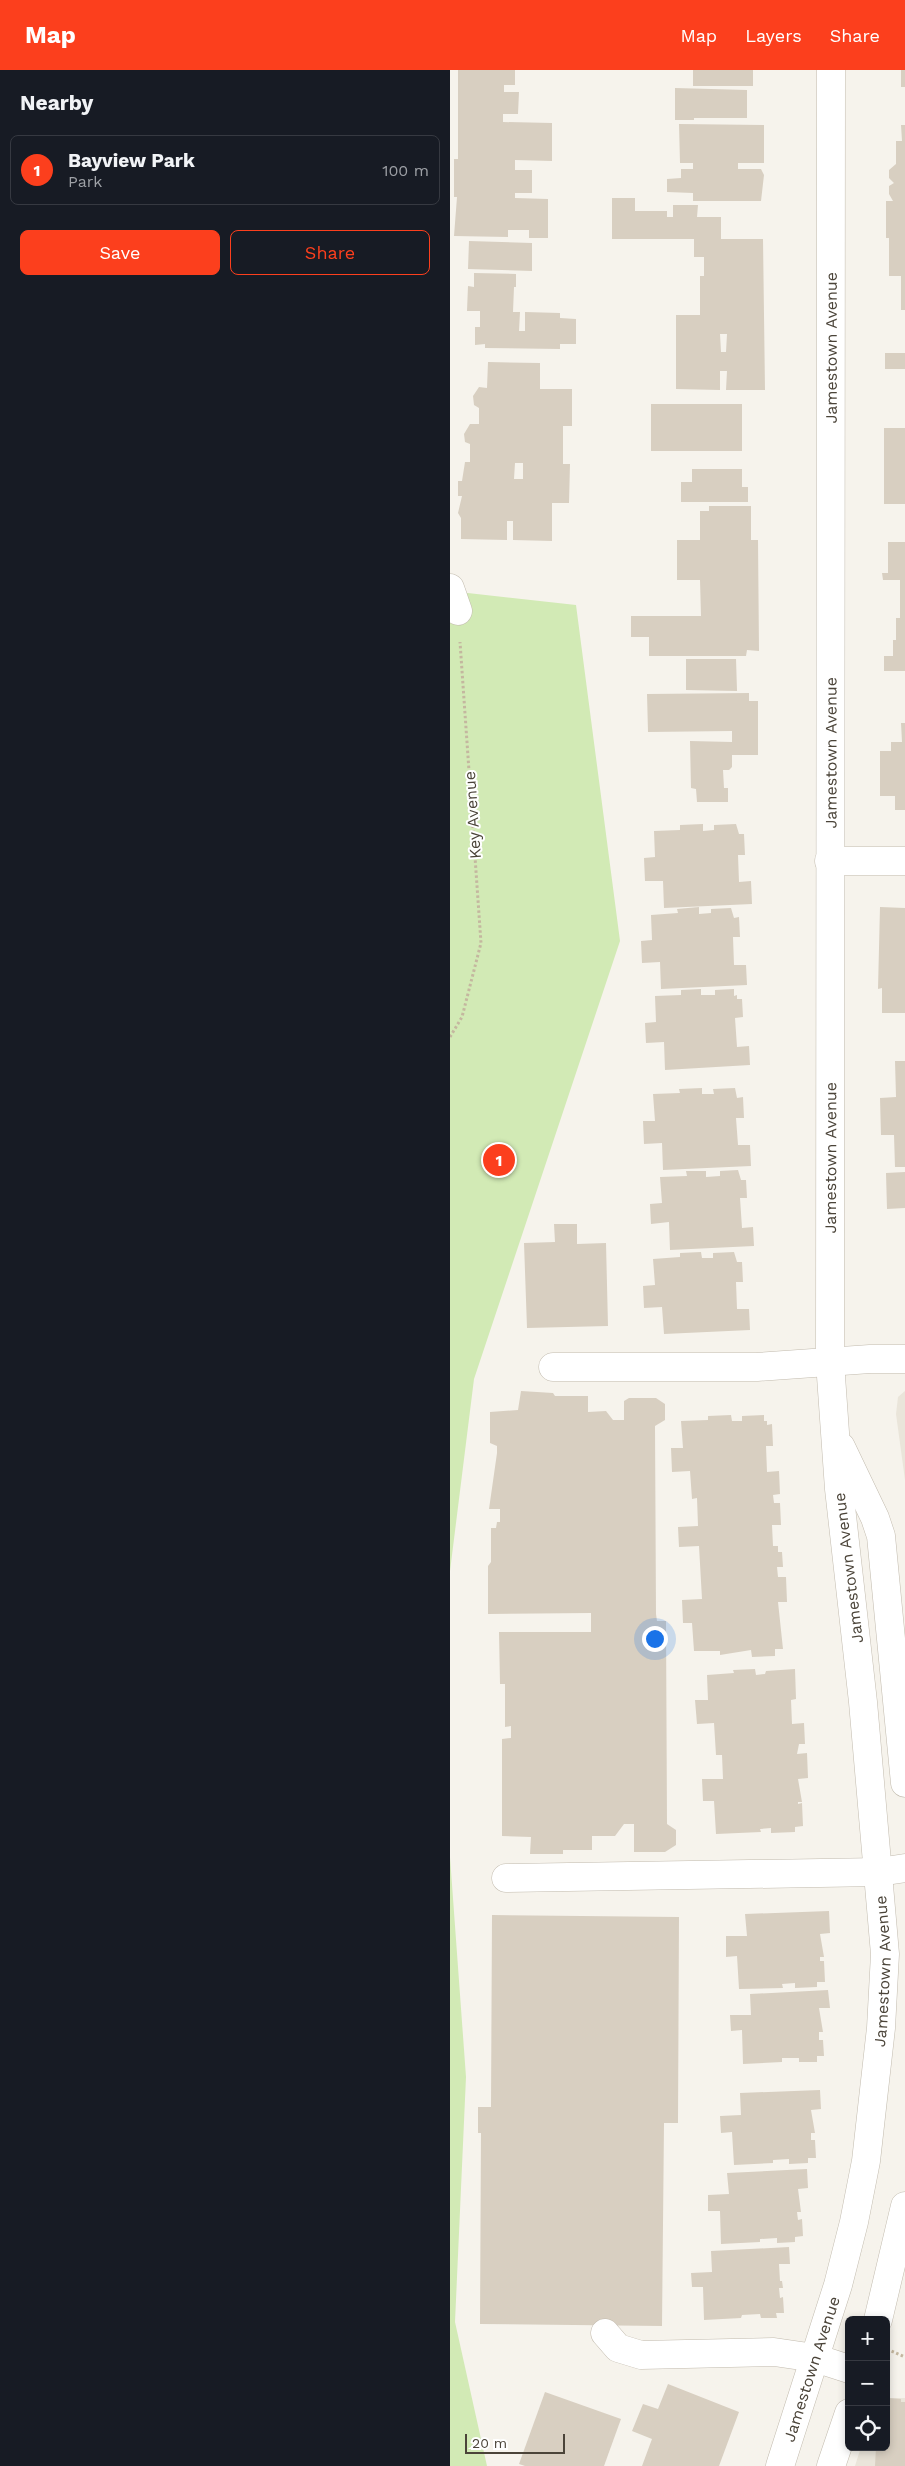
<!DOCTYPE html>
<html lang="en">
<head>
<meta charset="utf-8">
<style>
  :root { --surface:#171b24; --page:#20242c; --text:#f1f3f6; --muted:#9ea1a6; --line:#363941; --accent:#fc3f1d }
  body { margin:0; font-family:"Work Sans",sans-serif; background:var(--page); color:var(--text) }
  .controls { position:absolute; right:15px; bottom:15px; display:grid; overflow:hidden; border-radius:8px; box-shadow:0 2px 8px #0003 }
  .controls button { width:45px; height:45px; display:grid; place-items:center; padding:0; border:0; border-bottom:1px solid var(--line); background:var(--surface); color:var(--text); font:25px sans-serif }
  .scale { position:absolute; left:15px; bottom:12px; width:100px; box-sizing:border-box; padding-left:5px; border:2px solid #4b4439; border-top:0; font-size:14px; line-height:18px; white-space:nowrap; color:#4b4439; -webkit-text-stroke:4px #fff; paint-order:stroke }
  .you { position:absolute; left:204px; top:1568px; width:18px; height:18px; margin:-12px; border:4px solid #fff; border-radius:50%; background:#1a73e8; box-shadow:0 0 0 8px #1a73e833 }
  .badge { display:grid; place-items:center; width:32px; height:32px; border-radius:50%; background:var(--accent); color:#fff; font-size:16px; font-weight:700 }
  .pin { position:absolute; translate:-50% -50%; border:2px solid #fff; box-shadow:0 1px 5px #0006 }
  .list { margin:0; padding:0; list-style:none }
  h2 { display:flex; justify-content:space-between; align-items:center; height:65px; margin:0; padding:0 20px; font-size:21px }
  h2 small { font-size:16px; font-weight:400; color:var(--muted) }
  .list li { display:grid; grid-template-columns:32px 1fr auto; gap:15px; align-items:center; box-sizing:border-box; height:70px; margin:0 10px 10px; padding:0 10px; border:1px solid var(--line); border-radius:8px }
  .list b { display:block; font-size:19px; white-space:nowrap }
  .list p { margin:0; font-size:16px; white-space:nowrap; color:var(--muted) }
  .list em { font-size:16px; font-style:normal; color:var(--muted) }
  .actions { display:flex; gap:10px; padding:15px 20px }
  .actions a { flex:1; padding:11px 0; border:1px solid var(--accent); border-radius:8px; text-align:center; font-size:18px; color:var(--accent) }
  .actions .main { background:var(--accent); color:#fff }
  .icon { flex:none; width:28px; height:28px; fill:none; stroke:currentColor; stroke-width:2; stroke-linecap:round; stroke-linejoin:round }
  .map { position:relative; flex:none; width:455px; height:2396px; overflow:hidden }
  header { display:flex; align-items:center; gap:30px; box-sizing:border-box; height:70px; padding:0 25px; background:var(--accent); color:#fff }
  header strong { font-size:24px }
  nav { display:flex; gap:28px; margin-inline-start:auto; font-size:18px }
  main { display:flex }
  aside { flex:1; background:var(--surface) }
  .map>svg:first-child { display:block }
</style>
</head>
<body>
<header>
<strong>Map</strong>
<nav><a>Map</a><a>Layers</a><a>Share</a></nav>
</header>
<main>
<aside>
<h2>Nearby<small></small></h2>
<ul class="list">
<li><span class="badge">1</span><div><b>Bayview Park</b><p>Park</p></div><em>100 m</em></li>
</ul>
<div class="actions"><a class="main">Save</a><a>Share</a></div>
</aside>
<div class="map">
<svg width="455" height="2396" viewBox="0 0 455 2396">
  <rect width="100%" height="100%" fill="#f6f3ec"/>
  <g fill="#eae5da">
    <polygon points="455,1321 455,1410 446,1344 448,1327"/>
    <polygon points="436,2328 455,2328 455,2396 405,2396 411,2377 436,2377"/>
  </g>
  <g fill="#d2eab5">
    <polygon points="0,521 126,535 170,871 24,1309 0,1501"/>
    <polygon points="0,1787 16,2007 5,2252 37,2396 0,2396"/>
  </g>
  <g fill="#d8cfc1" fill-rule="evenodd">
    <polygon points="8,0 65,0 65,15 54,15 54,22 69,22 68,44 53,44 53,52 102,53 102,91 65,90 65,100 82,100 82,123 65,123 65,128 98,129 98,168 79,168 79,160 58,160 58,167 4,166 7,127 4,127 4,89 8,89"/>
    <rect x="243" y="0" width="60" height="16"/>
    <rect x="451" y="0" width="4" height="17"/>
    <polygon points="225,18 297,20 297,48 244,48 244,50 225,50"/>
    <polygon points="229,54 314,55 314,93 288,93 288,99 311,99 314,105 311,131 243,131 243,123 217,122 217,109 231,108 231,99 243,99 243,93 230,93"/>
    <polygon points="451,55 455,55 455,240 451,240 451,206 439,206 439,168 436,168 436,131 443,131 439,124 439,116 444,113 439,108 439,100 446,94 446,71 452,71"/>
    <path d="M162 128H185V141H217V147H223V135H248L247 147H271V169H313L315 320H276L277 301H270V320L226 319V245H250V206H254V187H244V169H162ZM270 264H277L276 282H271Z"/>
    <polygon points="19,171 82,173 82,201 18,199"/>
    <polygon points="24,203 66,204 66,217 64,217 63,242 70,242 69,261 75,261 75,242 110,243 110,248 126,249 126,274 110,274 110,279 35,278 35,274 25,275 25,257 30,257 30,241 17,241 18,216 24,217"/>
    <rect x="435" y="283" width="20" height="16"/>
    <path d="M38 292 90 293V319H122V356H113V394H120L119 433H102V471L63 470V451H57V470L11 469V448L8 443 12 426H8V411H12L15 392H20V374L15 372 14 364 20 354H29V338L24 335 23 326 29 317 37 318ZM65 393H73V409H64Z"/>
    <rect x="201" y="334" width="91" height="47"/>
    <rect x="434" y="358" width="21" height="76"/>
    <polygon points="242,399 292,399 292,417 298,417 298,432 231,432 231,412 242,412"/>
    <polygon points="259,436 301,436 301,470 308,470 309,581 297,580 296,586 199,586 199,567 181,567 181,546 251,546 250,510 227,510 227,470 250,470 250,441 259,441"/>
    <polygon points="438,472 455,472 455,601 434,601 434,586 443,586 443,570 446,570 446,548 450,548 450,510 433,510 432,503 438,503"/>
    <polygon points="236,589 286,589 287,621 236,620"/>
    <polygon points="299,623 299,631 308,631 308,685 282,685 282,697 279,700 273,700 274,718 278,718 278,732 247,732 246,719 241,718 240,671 282,672 282,661 198,662 197,624"/>
    <polygon points="451,653 455,653 455,740 445,740 445,726 430,726 430,681 441,681 441,672 452,672"/>
    <polygon points="253,754 253,761 264,760 264,755 286,754 289,764 294,764 295,785 288,785 289,812 301,811 302,834 214,838 213,811 195,811 194,788 205,787 204,761 230,760 230,755"/>
    <polygon points="249,837 249,844 261,843 261,839 281,838 284,848 289,847 290,867 283,867 284,895 296,895 297,915 211,919 210,892 192,893 191,871 202,870 201,845 228,843 227,839"/>
    <polygon points="430,837 455,838 455,943 432,943 432,918 428,919"/>
    <polygon points="251,919 251,925 265,925 265,920 284,919 284,926 287,925 287,929 292,929 293,947 285,948 287,977 299,976 300,995 215,1000 214,972 196,973 195,953 206,952 205,926 231,925 231,920"/>
    <polygon points="445,991 455,991 455,1097 445,1097 444,1065 431,1065 430,1028 446,1027"/>
    <polygon points="252,1018 252,1024 264,1024 263,1019 285,1018 287,1028 293,1027 294,1048 286,1048 288,1075 300,1075 301,1096 213,1100 212,1073 194,1074 193,1051 205,1051 203,1024 230,1023 229,1019"/>
    <polygon points="288,1100 291,1110 296,1110 297,1128 290,1128 292,1158 303,1157 304,1176 220,1180 219,1152 201,1154 200,1134 212,1133 210,1107 237,1106 236,1101 256,1101 256,1107 270,1106 270,1101"/>
    <polygon points="455,1102 455,1138 437,1139 436,1103"/>
    <polygon points="104,1154 127,1154 127,1174 156,1173 158,1256 77,1258 74,1173 105,1172"/>
    <polygon points="251,1182 252,1188 263,1188 263,1183 284,1182 287,1192 292,1192 293,1212 286,1212 287,1239 299,1239 300,1260 214,1264 212,1237 194,1238 193,1216 205,1215 203,1189 230,1187 230,1183"/>
    <polygon points="71,1321 103,1323 105,1326 138,1326 138,1342 156,1341 163,1350 174,1350 174,1331 179,1328 206,1328 215,1334 215,1350 205,1356 206,1544 207,1551 216,1551 217,1754 226,1760 226,1775 215,1782 184,1782 184,1754 174,1754 165,1766 142,1766 142,1780 113,1780 113,1784 80,1784 81,1767 52,1766 52,1669 61,1668 61,1656 55,1657 55,1614 50,1614 49,1562 141,1562 141,1543 38,1544 38,1496 41,1492 41,1458 46,1458 47,1452 50,1452 50,1439 39,1439 47,1383 47,1376 40,1373 40,1342 68,1340"/>
    <polygon points="281,1345 282,1351 292,1351 292,1346 314,1345 314,1351 317,1351 317,1355 322,1354 323,1376 316,1376 317,1402 329,1401 330,1424 323,1425 324,1433 330,1433 331,1455 322,1455 323,1476 328,1476 328,1482 332,1482 333,1497 327,1497 328,1507 336,1507 337,1532 328,1532 333,1579 325,1579 325,1586 302,1587 301,1580 270,1585 270,1581 244,1581 242,1553 233,1553 232,1530 252,1529 249,1476 229,1477 228,1457 248,1456 247,1428 242,1429 240,1401 222,1402 221,1378 233,1378 231,1351 258,1350 258,1346"/>
    <polygon points="305,1599 306,1605 315,1604 316,1601 345,1599 346,1629 341,1630 342,1654 354,1653 355,1674 349,1674 347,1684 357,1683 358,1708 348,1709 352,1732 348,1732 348,1734 352,1733 353,1756 345,1757 345,1762 321,1763 321,1758 310,1759 311,1762 266,1764 264,1731 253,1731 252,1709 273,1709 272,1685 266,1685 264,1653 247,1654 245,1630 258,1630 257,1605 284,1603 283,1600"/>
    <polygon points="379,1841 380,1863 370,1864 374,1887 370,1887 370,1891 374,1891 375,1912 367,1912 367,1917 345,1918 345,1913 332,1914 333,1918 289,1919 287,1886 276,1887 276,1866 297,1866 295,1844"/>
    <polygon points="42,1845 229,1847 228,2053 214,2053 212,2256 30,2254 31,2063 28,2063 28,2037 41,2037"/>
    <polygon points="378,1920 380,1938 369,1938 373,1962 369,1962 369,1970 373,1970 374,1986 367,1986 367,1992 349,1992 349,1988 332,1988 332,1992 293,1994 292,1960 281,1961 280,1945 301,1945 300,1924"/>
    <polygon points="370,2020 371,2039 361,2040 365,2063 361,2063 361,2070 365,2070 366,2088 358,2088 358,2093 339,2094 339,2089 323,2090 323,2093 284,2095 282,2062 271,2063 270,2046 291,2045 290,2023"/>
    <polygon points="357,2099 358,2118 348,2119 351,2142 347,2142 348,2150 352,2149 353,2166 345,2167 345,2172 327,2173 327,2168 310,2169 310,2172 271,2174 270,2141 258,2141 258,2125 279,2124 277,2103"/>
    <polygon points="339,2177 340,2194 329,2194 330,2211 332,2211 333,2218 329,2218 330,2228 333,2227 334,2243 326,2243 327,2248 311,2248 310,2244 292,2245 291,2248 254,2250 253,2217 242,2217 241,2203 262,2202 261,2181"/>
    <polygon points="218,2314 289,2342 269,2396 192,2396 202,2369 182,2361 193,2334 208,2339"/>
    <polygon points="95,2322 171,2349 154,2396 75,2396 69,2394"/>
    <polygon points="438,2328 451,2329 451,2332 455,2332 455,2396 425,2396 426,2377 436,2377"/>
  </g>
  <g fill="none" stroke-linecap="round" stroke-linejoin="round">
    <defs>
      <g id="minor">
        <polyline points="0,518 8,541"/>
        <polyline points="379,791 455,791"/>
        <polyline points="103,1297 307,1297 420,1289 455,1289"/>
        <polyline points="391,1377 425,1448 431,1466 455,1713"/>
        <polyline points="56,1808 429,1802 455,1798"/>
        <polyline points="428,2250 455,2136"/>
        <polyline points="155,2263 168,2278 191,2285 324,2282 365,2288 399,2299"/>
        <path id="s1" d="M330 2396 388 2215 404 2152 416 2091 431 1958 435 1884 413 1632 389 1419 380 1292 381 0"/>
        <polyline points="381,2396 399,2343"/>
      </g>
    </defs>
    <use href="#minor" stroke="#c2bbae" stroke-width="29"/>
    <g stroke="#c4b79f" stroke-width="3" stroke-dasharray="2.5 2.5" stroke-linecap="butt">
      <polyline points="0,967 12,947 31,873 10,572"/>
      <polyline points="437,2279 455,2287"/>
    </g>
    <use href="#minor" stroke="#fff" stroke-width="28"/>
  </g>
  <g text-anchor="middle" stroke-width="4" stroke-linejoin="round" paint-order="stroke">
    <g font-size="16" fill="#4b4439" stroke="#fff">
      <text dy="6" stroke="none"><textPath href="#s1" startOffset="2134">Jamestown Avenue</textPath></text>
      <text dy="6" stroke="none"><textPath href="#s1" startOffset="1729">Jamestown Avenue</textPath></text>
      <text transform="translate(22 745) rotate(-94)" y="6">Key Avenue</text>
      <text dy="6" stroke="none"><textPath href="#s1" startOffset="1324">Jamestown Avenue</textPath></text>
      <text transform="translate(398 1498) rotate(-97)" y="6">Jamestown Avenue</text>
      <text dy="6" stroke="none"><textPath href="#s1" startOffset="508">Jamestown Avenue</textPath></text>
      <text dy="6" stroke="none"><textPath href="#s1" startOffset="102">Jamestown Avenue</textPath></text>
    </g>
  </g>
</svg>
<div class="controls">
<button>+</button>
<button>−</button>
<button><svg class="icon" aria-label="locate" viewBox="0 0 24 24"><circle cx="12" cy="12" r="6"/><path d="M12 2v4M12 18v4M2 12h4M18 12h4"/></svg></button>
</div>
<div class="scale">20 m</div>
<div class="you"></div>
<div class="pin badge" style="left:49px;top:1090px">1</div>
</div>
</main>
</body>
</html>
